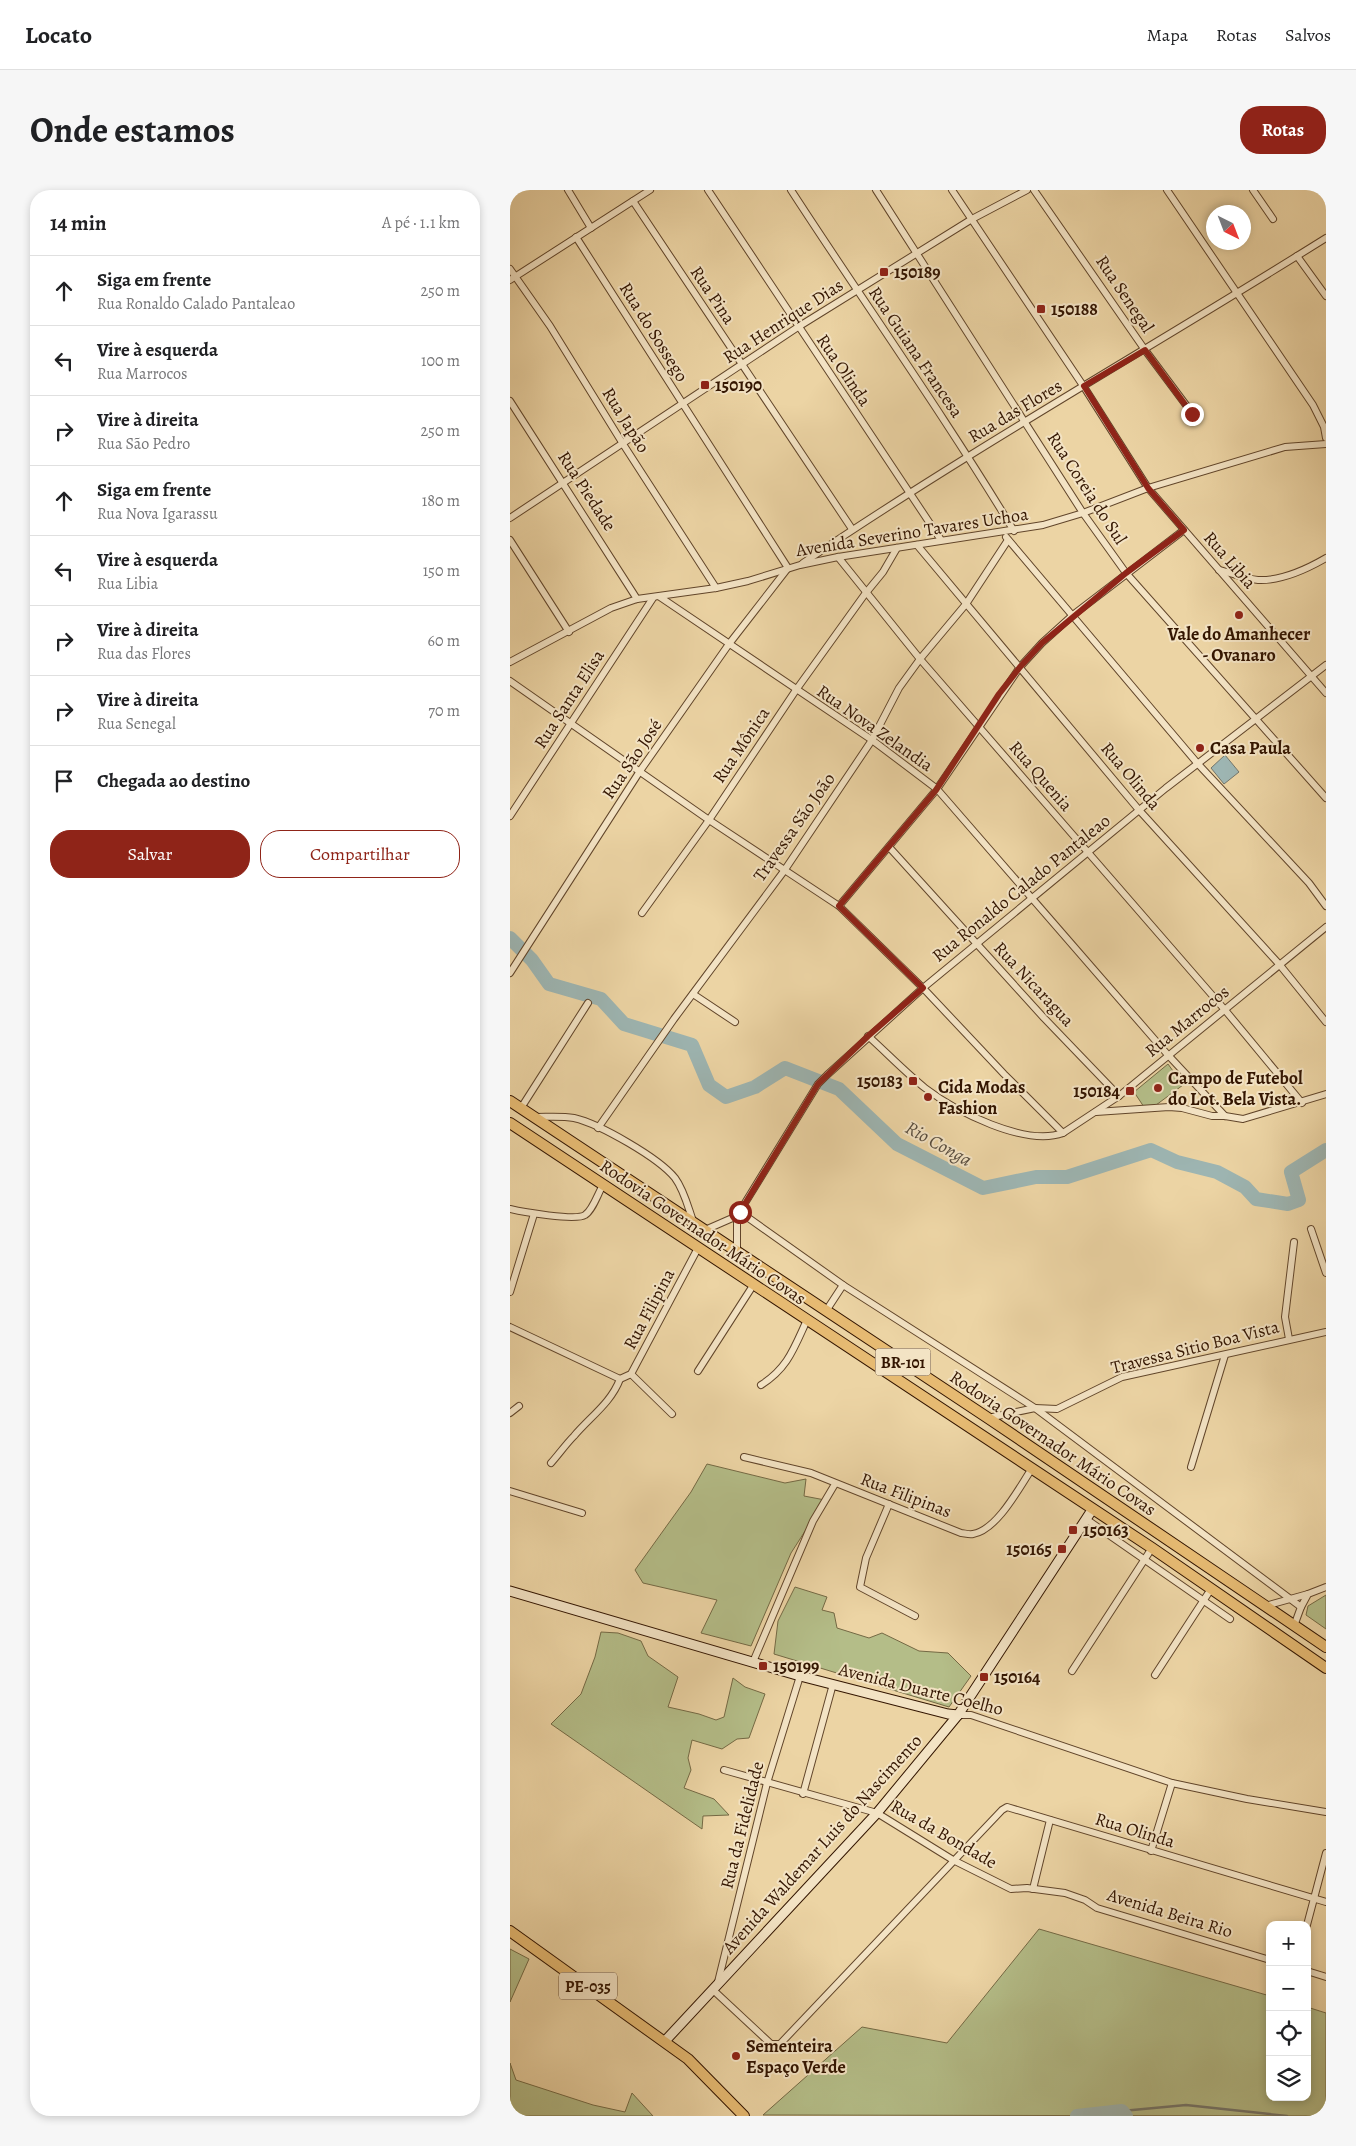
<!DOCTYPE html>
<html lang="pt">
<head>
<meta charset="utf-8">
<style>
  :root { --surface:#fff; --page:#f6f6f6; --text:#202124; --muted:#757577; --line:#e0e0e0; --accent:#8f2418 }
  body { margin:0; font-family:Alegreya,serif; background:var(--page); color:var(--text) }
  .controls { position:absolute; right:15px; bottom:15px; display:grid; overflow:hidden; border-radius:10px; box-shadow:0 2px 8px #0003 }
  .controls button { width:45px; height:45px; display:grid; place-items:center; padding:0; border:0; border-bottom:1px solid var(--line); background:var(--surface); color:var(--text); font:25px sans-serif }
  .compass { position:absolute; left:696px; top:15px; width:45px; height:45px; border-radius:50%; background:var(--surface); box-shadow:0 2px 8px #0003; rotate:138deg }
  .stop { position:absolute; width:15px; height:15px; margin:-11px; border:4px solid #8f2418; border-radius:50%; background:#fff }
  .stop.end { background:#8f2418; border-color:#fff; box-shadow:0 1px 5px #0008 }
  .list { margin:0; padding:0; list-style:none }
  h2 { display:flex; justify-content:space-between; align-items:center; height:65px; margin:0; padding:0 20px; font-size:21px }
  h2 small { font-size:16px; font-weight:400; color:var(--muted) }
  .list li { display:grid; grid-template-columns:32px 1fr auto; gap:15px; align-items:center; box-sizing:border-box; height:70px; padding:0 20px; border-top:1px solid var(--line) }
  .list b { display:block; font-size:19px; white-space:nowrap }
  .list p { margin:0; font-size:16px; white-space:nowrap; color:var(--muted) }
  .list em { font-size:16px; font-style:normal; color:var(--muted) }
  .actions { display:flex; gap:10px; padding:15px 20px }
  .actions a { flex:1; padding:11px 0; border:1px solid var(--accent); border-radius:20px; text-align:center; font-size:18px; color:var(--accent) }
  .actions .main { background:var(--accent); color:#fff }
  .icon { flex:none; width:28px; height:28px; fill:none; stroke:currentColor; stroke-width:2; stroke-linecap:round; stroke-linejoin:round }
  .map { position:relative; flex:none; width:816px; height:1926px; overflow:hidden; border-radius:20px }
  header { display:flex; align-items:center; gap:30px; box-sizing:border-box; height:70px; padding:0 25px; background:var(--surface); border-bottom:1px solid var(--line) }
  header strong { font-size:24px }
  nav { display:flex; gap:28px; margin-inline-start:auto; font-size:18px }
  .intro { display:flex; align-items:center; justify-content:space-between; box-sizing:border-box; height:120px; padding:0 30px }
  h1 { margin:0; font-size:35px }
  .button { padding:12px 22px; border-radius:20px; background:var(--accent); color:#fff; font-size:18px; font-weight:700 }
  main { display:flex; gap:30px; padding:0 30px }
  aside { flex:1; background:var(--surface); border-radius:20px; box-shadow:0 2px 8px #0003 }
  .map>svg:first-child { display:block }
</style>
</head>
<body>
<header>
<strong>Locato</strong>
<nav><a>Mapa</a><a>Rotas</a><a>Salvos</a></nav>
</header>
<div class="intro"><h1>Onde estamos</h1><a class="button">Rotas</a></div>
<main>
<aside>
<h2>14 min<small>A pé · 1.1 km</small></h2>
<ul class="list">
<li><svg class="icon" aria-label="ahead" viewBox="0 0 24 24"><path d="M12 20V5M6 11l6-6 6 6"/></svg><div><b>Siga em frente</b><p>Rua Ronaldo Calado Pantaleao</p></div><em>250 m</em></li>
<li><svg class="icon" aria-label="left" viewBox="0 0 24 24"><path d="M17 20v-9H6M10 6l-5 5 5 5"/></svg><div><b>Vire à esquerda</b><p>Rua Marrocos</p></div><em>100 m</em></li>
<li><svg class="icon" aria-label="right" viewBox="0 0 24 24"><path d="M7 20v-9h11M14 6l5 5-5 5"/></svg><div><b>Vire à direita</b><p>Rua São Pedro</p></div><em>250 m</em></li>
<li><svg class="icon" aria-label="ahead" viewBox="0 0 24 24"><path d="M12 20V5M6 11l6-6 6 6"/></svg><div><b>Siga em frente</b><p>Rua Nova Igarassu</p></div><em>180 m</em></li>
<li><svg class="icon" aria-label="left" viewBox="0 0 24 24"><path d="M17 20v-9H6M10 6l-5 5 5 5"/></svg><div><b>Vire à esquerda</b><p>Rua Libia</p></div><em>150 m</em></li>
<li><svg class="icon" aria-label="right" viewBox="0 0 24 24"><path d="M7 20v-9h11M14 6l5 5-5 5"/></svg><div><b>Vire à direita</b><p>Rua das Flores</p></div><em>60 m</em></li>
<li><svg class="icon" aria-label="right" viewBox="0 0 24 24"><path d="M7 20v-9h11M14 6l5 5-5 5"/></svg><div><b>Vire à direita</b><p>Rua Senegal</p></div><em>70 m</em></li>
<li><svg class="icon" aria-label="arrive" viewBox="0 0 24 24"><path d="M6 21V4h12l-3 4 3 4H6"/></svg><div><b>Chegada ao destino</b></div></li>
</ul>
<div class="actions"><a class="main">Salvar</a><a>Compartilhar</a></div>
</aside>
<div class="map">
<svg width="816" height="1926" viewBox="0 0 816 1926">
  <rect width="100%" height="100%" fill="#ecd4a4"/>
  <filter id="stains"><feTurbulence type="fractalNoise" baseFrequency=".004" numOctaves="4"/><feColorMatrix values="0 0 0 0 .2 0 0 0 0 .09 0 0 0 0 .02 0 0 0 .5 -.17"/></filter>
  <radialGradient id="worn" r=".72"><stop offset=".6" stop-color="#630" stop-opacity="0"/><stop offset="1" stop-color="#630" stop-opacity=".3"/></radialGradient>
  <g fill="#b4bd88" stroke="#746944">
    <polygon points="658,874 673,895 642,918 634,917 624,902"/>
    <polygon points="197,1274 275,1293 296,1289 294,1306 315,1310 281,1363 241,1456 191,1443 207,1410 133,1393 125,1380 181,1302"/>
    <polygon points="285,1397 317,1407 312,1420 324,1423 327,1438 359,1448 372,1443 409,1461 438,1463 461,1486 439,1517 264,1464 268,1431"/>
    <polygon points="816,1405 816,1439 796,1425 798,1416"/>
    <polygon points="91,1442 108,1443 131,1451 138,1466 168,1487 158,1517 189,1524 206,1530 214,1527 223,1488 235,1497 255,1504 239,1548 227,1549 212,1559 182,1550 178,1568 181,1580 174,1598 204,1609 219,1625 193,1626 192,1639 41,1534 71,1504 85,1467"/>
    <polygon points="529,1739 760,1806 760,1907 797,1907 797,1817 816,1823 816,1926 253,1925 352,1837 437,1853"/>
    <polygon points="0,1759 19,1769 0,1812"/>
    <polygon points="0,1873 6,1890 83,1915 115,1922 122,1903 143,1926 0,1926"/>
  </g>
  <polygon fill="#9db5b2" stroke="#73756b" points="715,565 729,582 714,594 701,578"/>
  <g fill="none" stroke-linecap="round" stroke-linejoin="round">
    <polyline stroke="#73756b" stroke-width="2.5" points="612,1921 676,1915 777,1926"/>
    <g stroke="#9db5b2" stroke-width="14">
      <polyline points="0,748 22,770 39,794 91,809 114,834 182,855 199,895 216,907 245,897 275,878 329,899 387,954 473,998 526,987 557,987 641,960 667,972 707,982 735,997 746,1009 778,1014 789,1010 781,982 816,960"/>
      <polyline points="567,1926 612,1921 616,1926"/>
    </g>
    <defs>
      <g id="minor">
        <polyline points="58,0 81,38"/>
        <polyline points="198,0 431,350"/>
        <path d="M281 0C355 114 434 225 504 341"/>
        <polyline points="366,0 573,323 616,383 816,608"/>
        <polyline points="442,0 574,197 638,298 816,503"/>
        <polyline points="524,0 635,160 682,223"/>
        <polyline points="657,0 803,215 814,237 816,248"/>
        <polyline points="743,0 763,29"/>
        <polyline points="0,2 3,0"/>
        <polyline points="123,11 342,339"/>
        <polyline points="787,66 816,106"/>
        <polyline points="0,79 40,136 113,254 206,398"/>
        <polyline points="0,90 140,0"/>
        <polyline points="0,211 127,409"/>
        <polyline points="0,328 288,137 462,29 517,0"/>
        <polyline points="496,347 688,574 799,693 816,716"/>
        <polyline points="0,350 59,442"/>
        <polyline points="407,355 629,620 769,774 816,832"/>
        <polyline points="328,367 410,469 715,820 792,913"/>
        <path d="M293 373C463 258 642 157 816 48"/>
        <path d="M709 380C722 383 735 389 748 390 771 391 797 379 816 368"/>
        <polyline points="150,407 362,550 427,599 658,865 715,926"/>
        <polyline points="0,472 101,418 127,409 206,398 238,391 290,375 328,367 533,335 573,323 638,298 775,257 816,254"/>
        <polyline points="0,491 199,630 329,716 413,798 494,884 553,943 609,906 816,737"/>
        <polyline points="0,626 143,408"/>
        <polyline points="379,657 534,828 609,906"/>
        <polyline points="329,716 427,599 510,477 532,453 563,425 674,340"/>
        <polyline points="132,723 199,630 286,500 355,404 373,382 387,358"/>
        <polyline points="0,783 130,581 219,454 278,378 66,47"/>
        <polyline points="183,804 225,832"/>
        <path d="M358 846C377 863 395 882 415 898 445 921 515 957 553 943"/>
        <polyline points="11,918 78,813"/>
        <polyline points="586,922 659,917 672,918 702,926 715,926 733,929 816,904"/>
        <path d="M26 927C39 927 52 926 64 928 90 934 149 968 165 988 174 1000 178 1017 183 1031"/>
        <polyline points="88,938 164,829 274,681 362,550 389,498 410,469 456,414 498,350"/>
        <path d="M0 1019C12 1022 66 1031 75 1025 83 1020 88 1003 93 995"/>
        <polyline points="230,1022 333,1095 525,1218 791,1417"/>
        <polyline points="227,1026 308,894 317,885 413,798 656,598 816,475"/>
        <polyline points="801,1039 816,1083"/>
        <polyline points="195,1040 227,1026"/>
        <polyline points="227,1061 227,1026"/>
        <polyline points="0,1102 24,1024"/>
        <polyline points="316,1121 333,1095"/>
        <polyline points="0,1137 110,1189"/>
        <polyline points="779,1149 775,1127 784,1052"/>
        <polyline points="188,1181 244,1094"/>
        <polyline points="121,1184 162,1224"/>
        <polyline points="110,1189 121,1184 188,1058"/>
        <path d="M251 1195C278 1178 284 1158 297 1130"/>
        <polyline points="0,1223 9,1216"/>
        <polyline points="478,1228 525,1218 547,1219 612,1187 816,1142"/>
        <path d="M234 1267 301 1283 451 1343C454 1343 459 1345 463 1344 487 1340 509 1298 521 1280"/>
        <path d="M41 1273C49 1264 56 1254 64 1246 80 1227 101 1213 110 1189"/>
        <polyline points="681,1277 715,1165"/>
        <polyline points="0,1301 72,1323"/>
        <polyline points="379,1314 356,1368 350,1397 405,1426"/>
        <polyline points="576,1329 720,1429"/>
        <polyline points="755,1416 798,1404"/>
        <polyline points="784,1436 791,1417 798,1404 816,1397"/>
        <polyline points="243,1472 303,1331 325,1294"/>
        <polyline points="562,1481 642,1358"/>
        <polyline points="645,1485 701,1399"/>
        <polyline points="448,1525 461,1525 662,1593 737,1609 816,1622"/>
        <polyline points="214,1580 367,1623 443,1670 501,1699 517,1698 555,1703 575,1710 587,1718 760,1770"/>
        <polyline points="293,1604 323,1494"/>
        <polyline points="641,1661 662,1593"/>
        <polyline points="523,1699 540,1630"/>
        <polyline points="797,1735 816,1663"/>
        <polyline points="797,1781 816,1787"/>
        <polyline points="208,1792 257,1593 290,1486"/>
        <polyline points="202,1799 261,1854 270,1854 492,1620 497,1617 816,1712"/>
      </g>
      <g id="secondary">
        <polyline points="0,1401 290,1486 438,1524 448,1525"/>
        <polyline points="155,1851 367,1623 448,1525 582,1320"/>
      </g>
      <polyline id="primary" points="0,1741 178,1869 234,1926"/>
      <g id="trunk">
        <polyline points="0,911 478,1228 816,1457"/>
        <polyline points="0,933 642,1358 816,1478"/>
      </g>
    </defs>
    <use href="#minor" stroke="#61452a" stroke-width="8"/>
    <use href="#secondary" stroke="#331501" stroke-width="11"/>
    <use href="#primary" stroke="#331501" stroke-width="12"/>
    <use href="#trunk" stroke="#331501" stroke-width="12"/>
    <use href="#minor" stroke="#f3e3c4" stroke-width="6"/>
    <use href="#secondary" stroke="#f3e3c4" stroke-width="9"/>
    <use href="#primary" stroke="#e6ba72" stroke-width="10"/>
    <use href="#trunk" stroke="#e6ba72" stroke-width="10"/>
  </g>
  <g fill="none" stroke-linecap="round" stroke-linejoin="round">
    <polyline stroke="#8f2418" stroke-width="6" points="230,1022 308,894 358,846 413,798 329,716 426,600 489,504 510,477 532,453 616,383 674,340 638,298 574,196 635,160 682,224"/>
  </g>
  <g fill="#8f2418" stroke="#f3e3c4" stroke-width="2">
    <rect x="369" y="77" width="10" height="10" rx="2.5"/>
    <rect x="526" y="114" width="10" height="10" rx="2.5"/>
    <rect x="190" y="190" width="10" height="10" rx="2.5"/>
    <circle cx="729" cy="425" r="5"/>
    <circle cx="690" cy="558" r="5"/>
    <rect x="398" y="886" width="10" height="10" rx="2.5"/>
    <circle cx="648" cy="898" r="5"/>
    <rect x="615" y="896" width="10" height="10" rx="2.5"/>
    <circle cx="418" cy="907" r="5"/>
    <rect x="558" y="1335" width="10" height="10" rx="2.5"/>
    <rect x="547" y="1354" width="10" height="10" rx="2.5"/>
    <rect x="248" y="1471" width="10" height="10" rx="2.5"/>
    <rect x="469" y="1482" width="10" height="10" rx="2.5"/>
    <circle cx="226" cy="1866" r="5"/>
  </g>
  <g text-anchor="middle" stroke-width="4" stroke-linejoin="round" paint-order="stroke">
    <g fill="#f3e3c4" stroke="#6d533c" stroke-width="1">
      <rect x="365.5" y="1158.5" width="55" height="27" rx="4"/>
      <rect x="49" y="1782.5" width="58" height="27" rx="4"/>
    </g>
    <g font-size="16" font-weight="bold" fill="#331501">
      <text x="393" y="1178">BR-101</text>
      <text x="78" y="1802">PE-035</text>
    </g>
    <g font-size="18" font-weight="bold" fill="#331501" stroke="#f3e3c4" text-anchor="start">
      <text x="384" y="88">150189</text>
      <text x="541" y="125">150188</text>
      <text x="205" y="201">150190</text>
      <text x="729" y="450" text-anchor="middle">Vale do Amanhecer<tspan x="729" dy="21">- Ovanaro</tspan></text>
      <text x="700" y="564">Casa Paula</text>
      <text x="658" y="894">Campo de Futebol<tspan x="658" dy="21">do Lot. Bela Vista.</tspan></text>
      <text x="393" y="897" text-anchor="end">150183</text>
      <text x="428" y="903">Cida Modas<tspan x="428" dy="21">Fashion</tspan></text>
      <text x="610" y="907" text-anchor="end">150184</text>
      <text x="573" y="1346">150163</text>
      <text x="542" y="1365" text-anchor="end">150165</text>
      <text x="263" y="1482">150199</text>
      <text x="484" y="1493">150164</text>
      <text x="236" y="1862">Sementeira<tspan x="236" dy="21">Espaço Verde</tspan></text>
    </g>
    <g font-size="18" fill="#331501" stroke="#f3e3c4">
      <text transform="translate(615 104) rotate(56)" y="6">Rua Senegal</text>
      <text transform="translate(203 105) rotate(56)" y="6">Rua Pina</text>
      <text transform="translate(273 131) rotate(-33)" y="6">Rua Henrique Dias</text>
      <text transform="translate(144 142) rotate(58)" y="6">Rua do Sossego</text>
      <text transform="translate(406 162) rotate(56)" y="6">Rua Guiana Francesa</text>
      <text transform="translate(334 180) rotate(56)" y="6">Rua Olinda</text>
      <text transform="translate(505 221) rotate(-31)" y="6">Rua das Flores</text>
      <text transform="translate(116 230) rotate(58)" y="6">Rua Japão</text>
      <text transform="translate(577 298) rotate(57)" y="6">Rua Coreia do Sul</text>
      <text transform="translate(77 301) rotate(57)" y="6">Rua Piedade</text>
      <text transform="translate(402 342) rotate(-9)" y="6">Avenida Severino Tavares Uchoa</text>
      <text transform="translate(720 370) rotate(49)" y="6">Rua Libia</text>
      <text transform="translate(59 509) rotate(-57)" y="6">Rua Santa Elisa</text>
      <text transform="translate(365 538) rotate(35)" y="6">Rua Nova Zelandia</text>
      <text transform="translate(231 555) rotate(-56)" y="6">Rua Mônica</text>
      <text transform="translate(122 569) rotate(-56)" y="6">Rua São José</text>
      <text transform="translate(531 586) rotate(49)" y="6">Rua Quenia</text>
      <text transform="translate(621 586) rotate(50)" y="6">Rua Olinda</text>
      <text transform="translate(284 637) rotate(-55)" y="6">Travessa São João</text>
      <text transform="translate(511 698) rotate(-39)" y="6">Rua Ronaldo Calado Pantaleao</text>
      <text transform="translate(524 794) rotate(47)" y="6">Rua Nicaragua</text>
      <text transform="translate(677 831) rotate(-39)" y="6">Rua Marrocos</text>
      <text transform="translate(193 1042) rotate(34)" y="6">Rodovia Governador Mário Covas</text>
      <text transform="translate(139 1119) rotate(-62)" y="6">Rua Filipina</text>
      <text transform="translate(685 1157) rotate(-14)" y="6">Travessa Sitio Boa Vista</text>
      <text transform="translate(543 1253) rotate(34)" y="6">Rodovia Governador Mário Covas</text>
      <text transform="translate(396 1305) rotate(21)" y="6">Rua Filipinas</text>
      <text transform="translate(411 1499) rotate(14)" y="6">Avenida Duarte Coelho</text>
      <text transform="translate(232 1635) rotate(-76)" y="6">Rua da Fidelidade</text>
      <text transform="translate(625 1640) rotate(17)" y="6">Rua Olinda</text>
      <text transform="translate(434 1644) rotate(30)" y="6">Rua da Bondade</text>
      <text transform="translate(312 1654) rotate(-48)" y="6">Avenida Waldemar Luis do Nascimento</text>
      <text transform="translate(660 1723) rotate(17)" y="6">Avenida Beira Rio</text>
    </g>
    <g font-size="19" font-style="italic" fill="#584d3f" stroke="#f3e3c4">
      <text transform="translate(429 953) rotate(29)" y="7">Rio Conga</text>
    </g>
  </g>
  <rect width="100%" height="100%" filter="url(#stains)"/>
  <rect width="100%" height="100%" fill="url(#worn)"/>
</svg>
<div class="controls">
<button>+</button>
<button>−</button>
<button><svg class="icon" aria-label="locate" viewBox="0 0 24 24"><circle cx="12" cy="12" r="6"/><path d="M12 2v4M12 18v4M2 12h4M18 12h4"/></svg></button>
<button><svg class="icon" aria-label="layers" viewBox="0 0 24 24"><path d="M12 4l9 5-9 5-9-5zM3 14l9 5 9-5"/></svg></button>
</div>
<svg class="compass" viewBox="-18 -18 36 36"><path d="M0-13l5 13h-10z" fill="#e53935"/><path d="M0 13l5-13h-10z" fill="#757577"/></svg>
<div class="stop" style="left:230px;top:1022px"></div>
<div class="stop end" style="left:682px;top:224px"></div>
</div>
</main>
</body>
</html>
